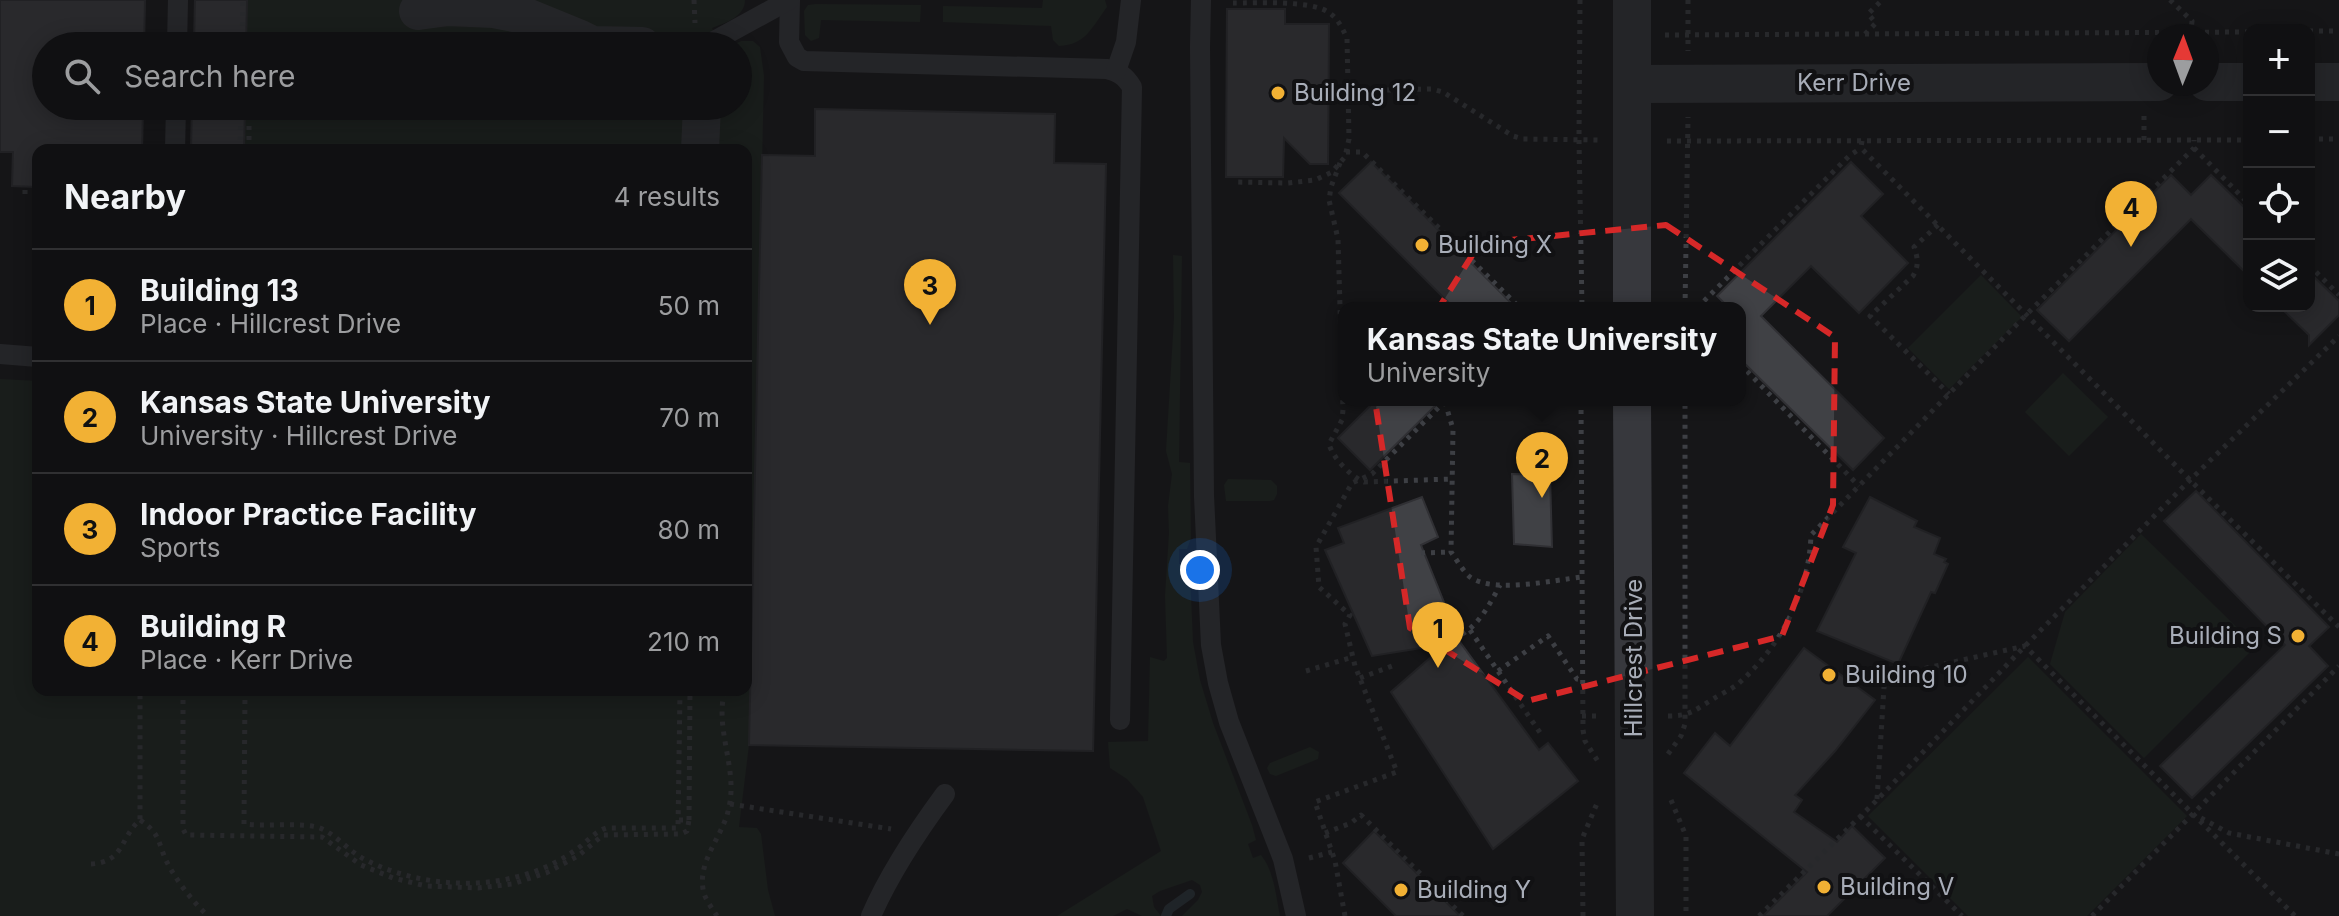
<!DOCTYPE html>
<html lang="en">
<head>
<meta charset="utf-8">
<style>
  :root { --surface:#101012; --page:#19191b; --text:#f1f3f6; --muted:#9c9d9f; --line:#303032; --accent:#f2b134 }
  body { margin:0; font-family:Inter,sans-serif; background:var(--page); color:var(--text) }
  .controls { position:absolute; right:24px; top:24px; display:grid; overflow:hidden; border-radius:16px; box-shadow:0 4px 20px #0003 }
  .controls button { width:72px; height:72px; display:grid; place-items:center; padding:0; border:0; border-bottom:2px solid var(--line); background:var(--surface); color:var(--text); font:40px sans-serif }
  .compass { position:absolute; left:2147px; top:24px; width:72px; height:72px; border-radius:50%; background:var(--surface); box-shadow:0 4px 20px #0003; rotate:1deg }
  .you { position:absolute; left:1200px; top:570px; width:28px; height:28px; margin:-20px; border:6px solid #fff; border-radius:50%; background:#1a73e8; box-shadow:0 0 0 12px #1a73e833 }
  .badge { display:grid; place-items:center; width:52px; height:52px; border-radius:50%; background:var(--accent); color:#111; font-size:26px; font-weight:700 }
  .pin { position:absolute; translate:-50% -66px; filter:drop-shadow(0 2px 4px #0008) }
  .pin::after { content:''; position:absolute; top:42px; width:28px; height:24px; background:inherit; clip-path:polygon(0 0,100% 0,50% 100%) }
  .popup { position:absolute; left:1338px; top:302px; width:408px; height:104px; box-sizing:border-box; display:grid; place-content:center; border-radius:16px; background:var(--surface); filter:drop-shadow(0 2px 6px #0005); font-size:26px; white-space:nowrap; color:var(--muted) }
  .popup b { font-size:30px; color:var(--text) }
  .popup::after { content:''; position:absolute; left:50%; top:100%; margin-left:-16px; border:16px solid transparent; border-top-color:var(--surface) }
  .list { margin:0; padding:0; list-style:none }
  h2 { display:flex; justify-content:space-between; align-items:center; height:104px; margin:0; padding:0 32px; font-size:34px }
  h2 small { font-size:26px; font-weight:400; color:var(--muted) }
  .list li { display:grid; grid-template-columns:52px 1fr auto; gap:24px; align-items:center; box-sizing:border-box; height:112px; padding:0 32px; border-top:2px solid var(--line) }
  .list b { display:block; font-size:30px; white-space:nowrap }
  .list p { margin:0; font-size:26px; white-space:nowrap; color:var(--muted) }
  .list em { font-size:26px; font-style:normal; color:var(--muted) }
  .icon { flex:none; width:44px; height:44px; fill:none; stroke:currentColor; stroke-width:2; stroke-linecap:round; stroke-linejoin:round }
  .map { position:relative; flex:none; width:2339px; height:916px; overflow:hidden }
  .search { position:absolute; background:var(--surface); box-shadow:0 4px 20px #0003; left:32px; top:32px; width:720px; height:88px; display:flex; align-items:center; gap:20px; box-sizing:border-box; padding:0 28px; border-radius:44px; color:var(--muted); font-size:30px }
  .panel { position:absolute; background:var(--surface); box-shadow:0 4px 20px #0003; left:32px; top:144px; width:720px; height:552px; border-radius:16px }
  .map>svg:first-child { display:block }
</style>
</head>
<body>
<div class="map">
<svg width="2339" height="916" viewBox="0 0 2339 916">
  <rect width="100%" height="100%" fill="#161618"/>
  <g fill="#1e261f">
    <path d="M195 0H745C745 17 725 23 712 28L720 46H194Z"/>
    <path d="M1043 0H1105L1107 7C1092 27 1086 45 1059 46L1053 40 1051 26 943 22V6L1042 8Z"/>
    <polygon points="816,4 921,5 920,22 821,20 819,38 811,41 805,35 804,11 808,5"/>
    <polygon points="741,41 753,41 760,47 764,76 749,745 739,827 757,828 761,834 768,890 775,916 0,916 0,379 38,381 38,690 746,690 746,150 191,150 192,106 738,106 738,46 732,46"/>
    <path d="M1173 255 1182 256 1179 462 1190 463 1191 538 1187 549H1179V564H1188L1190 572 1193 642 1200 680 1213 723 1252 825 1256 840 1248 844 1253 858 1261 855C1274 871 1276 896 1280 916H1182L1198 900 1202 892 1200 885 1192 880 1160 891 1152 896 1154 907 1161 916H1142L1127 909 1113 916H1057L1161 851 1143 797 1127 779 1110 768 1108 742 1148 741 1150 657 1164 661 1167 658 1165 596 1169 533 1168 506 1172 474 1166 451 1174 318Z"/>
    <polygon points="1981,275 2022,317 1949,389 1908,348"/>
    <polygon points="2063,373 2108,417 2069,456 2025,412"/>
    <polygon points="1228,479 1271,480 1277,486 1277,494 1274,500 1270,501 1226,501 1224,485"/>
    <polygon points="2141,534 2256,646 2144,758 2050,664 2065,612"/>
    <polygon points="2028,657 2187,816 2087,916 1968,916 1868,816"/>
    <polygon points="1310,747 1319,752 1318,759 1276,776 1270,774 1267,768 1270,763"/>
  </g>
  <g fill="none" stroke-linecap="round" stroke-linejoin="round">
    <polyline stroke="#2c353c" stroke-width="10" points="1166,916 1169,909 1190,894"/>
  </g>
  <g fill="#404145" stroke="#303034" stroke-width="2">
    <polygon points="0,0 145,0 144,46 46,46 46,106 143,106 142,150 38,150 38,187 12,186 13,152 0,152"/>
    <polygon points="195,0 247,0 246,46 194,46"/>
    <polygon points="1227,9 1285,9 1285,24 1329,24 1328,164 1310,164 1284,138 1283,177 1226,177"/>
    <polygon points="192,106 245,106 244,150 191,150"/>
    <polygon points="815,109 1055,114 1054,163 1106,164 1093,751 749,745 762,155 815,156"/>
    <polygon points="1371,162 1516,308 1454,308 1339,193"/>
    <polygon points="1851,162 1883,194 1861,216 1908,263 1859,313 1811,266 1761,316 1884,438 1853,470 1740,359 1740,308 1729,308 1717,296"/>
    <polygon points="2171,175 2191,195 2211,175 2249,212 2249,276 2191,219 2069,341 2037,310"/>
    <polygon points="2309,272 2339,301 2339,315 2309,345 2309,335 2279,306 2309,306"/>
    <polygon points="1376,400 1441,400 1370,470 1338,438"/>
    <polygon points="1512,474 1550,475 1552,547 1514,544"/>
    <polygon points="2196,491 2329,627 2309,646 2328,666 2192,798 2160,766 2285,645 2164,521"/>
    <polygon points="1422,497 1438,537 1421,545 1460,642 1539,750 1548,743 1578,781 1493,849 1391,692 1446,644 1372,656 1325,550 1344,543 1338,528"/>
    <polygon points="1870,497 1917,521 1914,527 1940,538 1934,554 1946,559 1944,562 1948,564 1935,593 1931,592 1898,664 1817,631 1856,553 1843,547"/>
    <polygon points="1804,648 1875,700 1835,751 1795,795 1802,800 1794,812 1837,842 1852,826 1885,858 1827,916 1763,916 1807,872 1684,773 1715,733 1730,746"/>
    <polygon points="1374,831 1460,916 1396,916 1343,863"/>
  </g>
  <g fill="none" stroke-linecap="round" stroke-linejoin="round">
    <g stroke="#3d3f44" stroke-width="5" stroke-dasharray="4 6" stroke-linecap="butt">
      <polyline points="694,0 695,23"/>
      <polyline points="1580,0 1579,139 1582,308"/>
      <polyline points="1688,0 1688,51"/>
      <polyline points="2170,0 2192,21 2191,33"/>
      <path d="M1233 3C1256 3 1310 0 1328 12 1338 18 1342 28 1347 38L1349 139 1345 157 1332 172 1315 180 1288 183 1233 182"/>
      <polyline points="2309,31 2339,31"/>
      <polyline points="1865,34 1876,23 1868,14 1882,0"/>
      <polyline points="199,35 242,36"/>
      <polyline points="242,35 249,36 250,46"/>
      <polyline points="1665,35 2249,32"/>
      <polyline points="242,46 243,0"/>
      <polyline points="369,46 397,35"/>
      <polyline points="1347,91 1432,89 1443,92 1513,136 1523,139 1601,140"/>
      <polyline points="2309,139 2339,139"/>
      <polyline points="2144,140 2144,113"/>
      <polyline points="1667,141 2249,140"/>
      <polyline points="1862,141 1861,148 2190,480 2339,627"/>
      <polyline points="2194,148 2249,204"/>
      <polyline points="240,150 241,106"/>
      <polyline points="249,150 249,106"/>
      <polyline points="1346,152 1362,152 1520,308"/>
      <path d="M1340 163 1331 187 1329 200 1338 239 1343 410 1342 420 1329 444C1333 458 1350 476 1364 482L1452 479"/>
      <polyline points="25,194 25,187"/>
      <path d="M1938 225 1914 247C1918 258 1919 266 1913 276L1870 316 1949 394"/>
      <polyline points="2309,265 2339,295"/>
      <polyline points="1685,308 1688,117"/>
      <polyline points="1697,308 1849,156 1861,148"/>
      <polyline points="1740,364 1859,486"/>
      <polyline points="1581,400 1583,730 1585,741 1599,763"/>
      <path d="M1445 402 1453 429 1451 552C1457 560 1462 570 1470 577 1493 594 1554 580 1582 577"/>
      <polyline points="746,444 756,444"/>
      <polyline points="1421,553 1451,552"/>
      <polyline points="1470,630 1543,737"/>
      <path d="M1462 634C1479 625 1491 602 1500 585"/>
      <polyline points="1306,671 1353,657"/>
      <polyline points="1498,671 1548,636 1577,679 1583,680"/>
      <polyline points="1360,678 1392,666"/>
      <polyline points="183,690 183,829 186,835 322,837 361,865 393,878 426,886 478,888 512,884 546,873 578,856 603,835 681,834 687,831 689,820"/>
      <path d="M245 690 244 824C267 827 294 822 317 827 332 831 348 850 362 858 407 882 466 890 516 877 538 872 559 862 577 849 587 842 594 832 606 828H678L680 690"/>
      <polyline points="1582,716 1602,716"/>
      <path d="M1668 716C1690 716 1695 710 1713 699 1721 694 1732 689 1739 683 1782 645 1809 591 1811 535L2026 315 2194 148V140"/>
      <polyline points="1668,754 1681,736 1685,724 1685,400"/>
      <polyline points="1877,799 1884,687 1891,676 2025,646 2295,916"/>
      <polyline points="1671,800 1686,836 1686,916"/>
      <polyline points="730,804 891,829"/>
      <polyline points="1860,816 1962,916"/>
      <polyline points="2201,818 2229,833 2339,854"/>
      <path d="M140 820C163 835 157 845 169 866 179 884 194 903 208 916"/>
      <polyline points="679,820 689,820 690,690"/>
      <polyline points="1325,833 1351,823 1361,815 1463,916"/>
      <polyline points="1309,858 1332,852"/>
      <path d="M91 864C125 862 120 837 140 820V690"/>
      <path d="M717 916C712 908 704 898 703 889 698 859 724 835 729 807 738 769 714 728 725 690"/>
      <polyline points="1345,916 1335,861 1315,802 1397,772 1355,666 1345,624 1350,615 1319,587 1316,547 1352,483 1372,474 1446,400"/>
      <polyline points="1583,916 1582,839 1598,801"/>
      <polyline points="1759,916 1877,800 2025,646 2190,480 2339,336"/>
      <polyline points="2092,916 2339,666"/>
    </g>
    <g stroke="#37383d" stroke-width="20">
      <path d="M790 0 789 42 797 57 804 61 1107 69C1119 72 1125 76 1132 87L1120 720"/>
      <polyline points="1201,0 1200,47 1204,496 1211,645 1218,683 1229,722 1283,859 1296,916"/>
      <polyline points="177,46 178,0"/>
      <polyline points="705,46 789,0"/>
      <polyline points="1116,71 1126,42 1131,0"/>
      <polyline points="175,150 176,106"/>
      <polyline points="0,354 38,357"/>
      <path d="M871 916C890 872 917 832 945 794"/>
    </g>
    <g stroke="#37383d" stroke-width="38">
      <polyline points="418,11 448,7 494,9 519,14 578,38 592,45 642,46"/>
      <polyline points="2207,82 2249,82"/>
      <polyline points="2309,82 2339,82"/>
      <polyline points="1633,84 2159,82"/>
      <polyline points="700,150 702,106"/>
      <polyline points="1632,308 1632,0"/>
      <polyline points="1632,400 1635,916"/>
    </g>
  </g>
  <path d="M0 0H2339V916H0ZM1666 225 1835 337 1833 505 1782 636 1527 701 1410 628 1376 407 1480 243Z" fill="#161618" fill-opacity=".55" fill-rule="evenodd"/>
  <path fill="none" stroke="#d62828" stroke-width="6" stroke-dasharray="16 10" stroke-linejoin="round" d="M1666 225 1835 337 1833 505 1782 636 1527 701 1410 628 1376 407 1480 243Z"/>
  <g fill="#f2b134" stroke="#111113" stroke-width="3">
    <circle cx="1278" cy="93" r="8"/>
    <circle cx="1422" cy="245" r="8"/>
    <circle cx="2298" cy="636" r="8"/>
    <circle cx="1829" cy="675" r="8"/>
    <circle cx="1824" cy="887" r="8"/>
    <circle cx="1401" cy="890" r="8"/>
  </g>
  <g text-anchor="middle" stroke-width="8" stroke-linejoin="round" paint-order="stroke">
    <g font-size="24" fill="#a8adb8" stroke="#111113">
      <text x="1854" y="91">Kerr Drive</text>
      <text transform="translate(1634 658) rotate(-90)" y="8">Hillcrest Drive</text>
    </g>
    <g font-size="24" fill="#a8adb8" stroke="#111113" text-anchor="start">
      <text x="1294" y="101">Building 12</text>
      <text x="1438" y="253">Building X</text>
      <text x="2282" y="644" text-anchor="end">Building S</text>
      <text x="1845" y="683">Building 10</text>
      <text x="1840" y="895">Building V</text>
      <text x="1417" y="898">Building Y</text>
    </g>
  </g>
</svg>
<div class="controls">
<button>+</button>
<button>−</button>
<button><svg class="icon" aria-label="locate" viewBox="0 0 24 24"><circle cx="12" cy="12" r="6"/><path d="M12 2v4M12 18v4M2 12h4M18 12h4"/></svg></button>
<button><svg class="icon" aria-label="layers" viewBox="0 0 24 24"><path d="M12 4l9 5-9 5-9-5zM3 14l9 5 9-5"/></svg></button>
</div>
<svg class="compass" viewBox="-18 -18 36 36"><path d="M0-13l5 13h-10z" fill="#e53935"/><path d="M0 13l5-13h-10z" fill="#9c9d9f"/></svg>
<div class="you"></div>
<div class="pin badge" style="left:1438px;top:668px">1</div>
<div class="pin badge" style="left:1542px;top:498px">2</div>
<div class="popup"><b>Kansas State University</b>University</div>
<div class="pin badge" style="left:930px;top:325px">3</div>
<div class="pin badge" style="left:2131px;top:247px">4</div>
<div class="search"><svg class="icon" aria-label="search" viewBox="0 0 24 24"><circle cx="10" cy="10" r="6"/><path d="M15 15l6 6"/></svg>Search here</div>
<section class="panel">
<h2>Nearby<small>4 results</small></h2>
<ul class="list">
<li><span class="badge">1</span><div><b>Building 13</b><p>Place · Hillcrest Drive</p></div><em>50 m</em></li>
<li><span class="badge">2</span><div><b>Kansas State University</b><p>University · Hillcrest Drive</p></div><em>70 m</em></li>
<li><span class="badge">3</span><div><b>Indoor Practice Facility</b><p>Sports</p></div><em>80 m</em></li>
<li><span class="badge">4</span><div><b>Building R</b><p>Place · Kerr Drive</p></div><em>210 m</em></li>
</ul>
</section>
</div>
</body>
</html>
